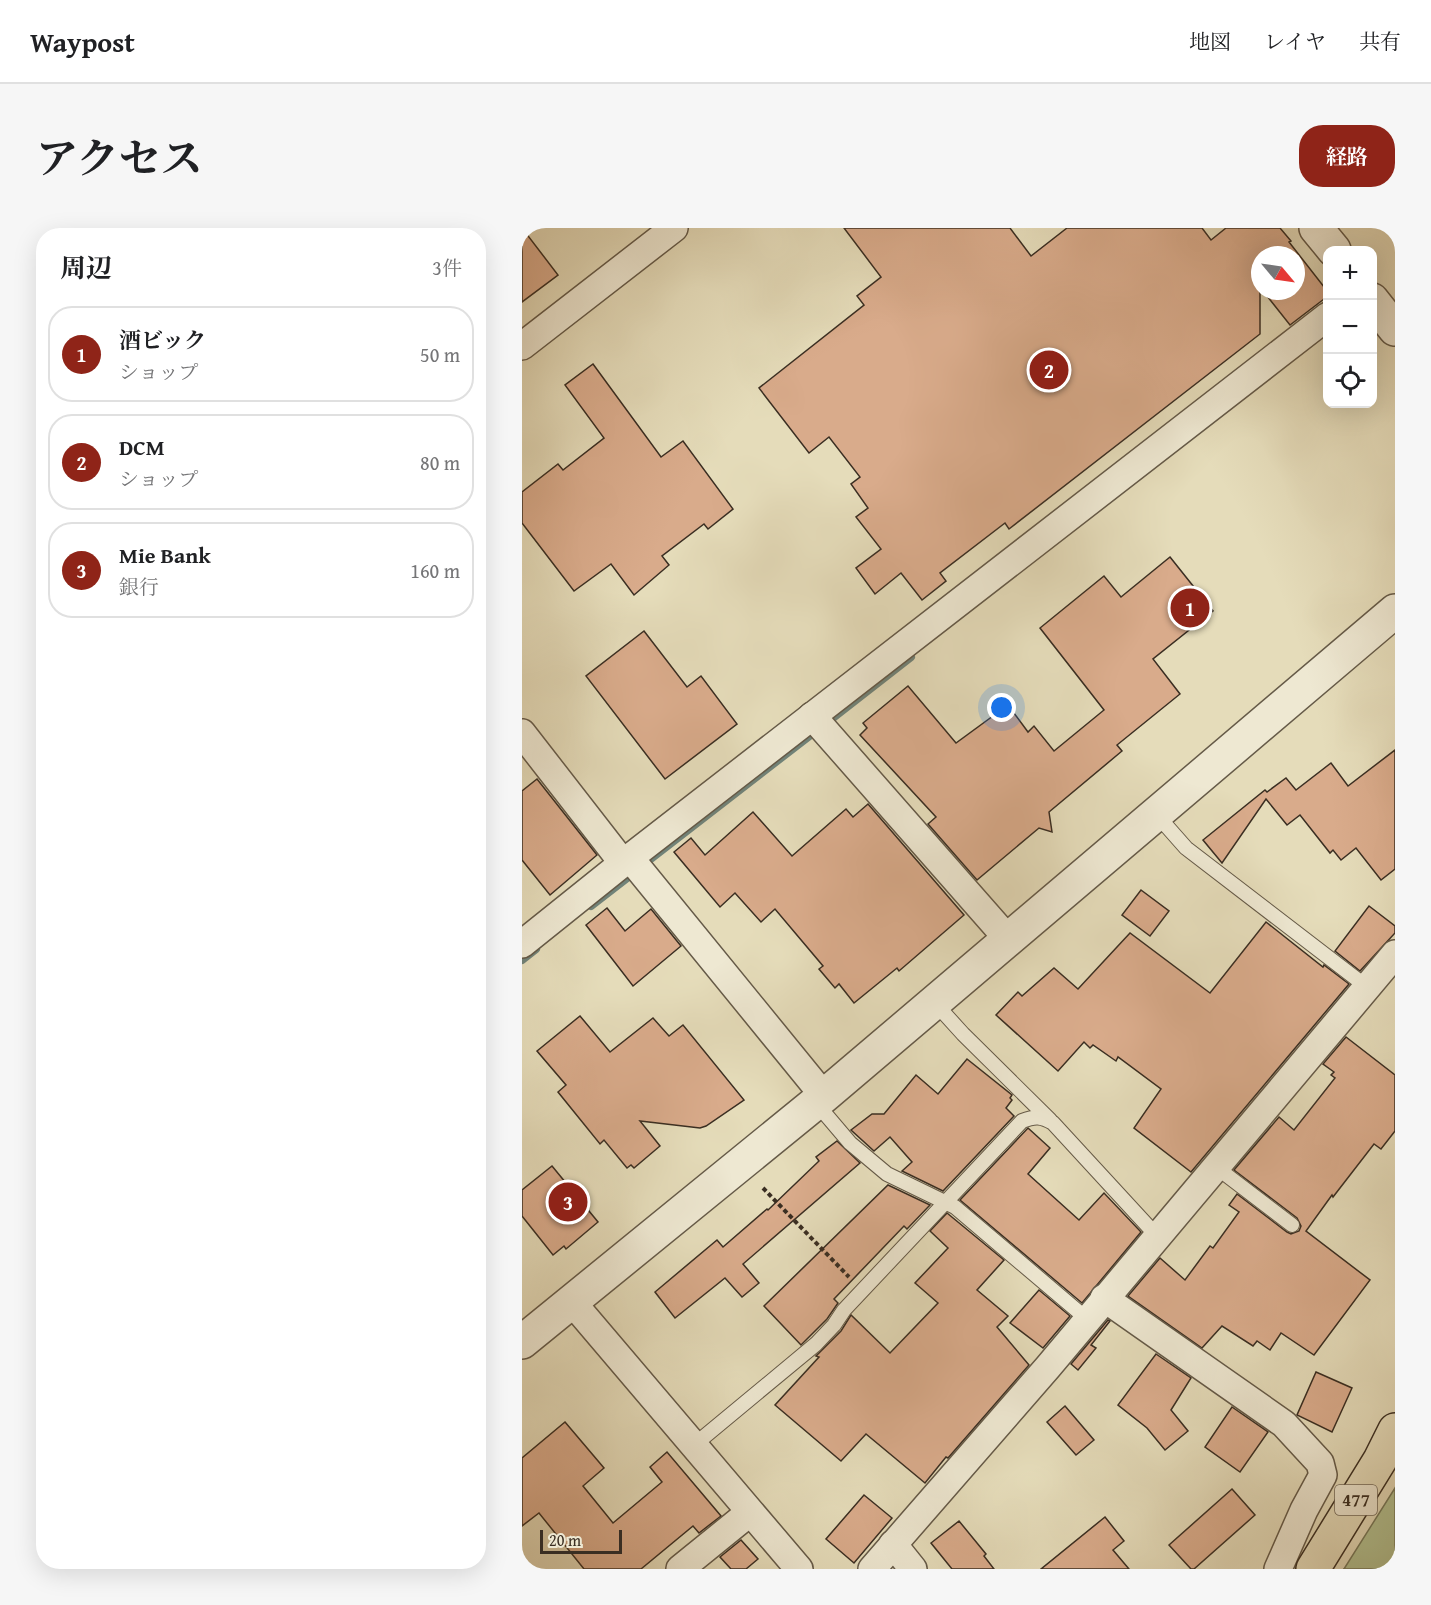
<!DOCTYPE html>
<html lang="ja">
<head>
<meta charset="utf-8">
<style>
  :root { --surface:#fff; --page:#f6f6f6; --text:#202124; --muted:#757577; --line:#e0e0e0; --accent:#8f2418 }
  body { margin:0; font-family:"Gentium Book Plus","Noto Serif JP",serif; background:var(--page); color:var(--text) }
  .controls { position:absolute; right:18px; top:18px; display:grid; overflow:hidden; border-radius:12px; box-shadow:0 6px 24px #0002 }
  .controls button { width:54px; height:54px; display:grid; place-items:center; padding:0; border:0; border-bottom:2px solid var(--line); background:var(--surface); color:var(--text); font:30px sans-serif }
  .compass { position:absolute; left:729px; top:18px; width:54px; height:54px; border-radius:50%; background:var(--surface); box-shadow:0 6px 24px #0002; rotate:119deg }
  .scale { position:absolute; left:18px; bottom:15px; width:82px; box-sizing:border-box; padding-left:6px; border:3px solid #3a2e22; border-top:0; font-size:16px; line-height:21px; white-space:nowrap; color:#3a2e22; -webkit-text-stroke:4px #eee8d2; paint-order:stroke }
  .you { position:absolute; left:480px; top:480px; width:21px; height:21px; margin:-15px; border:4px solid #fff; border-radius:50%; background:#1a73e8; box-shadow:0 0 0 9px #1a73e833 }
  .badge { display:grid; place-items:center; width:39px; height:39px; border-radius:50%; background:var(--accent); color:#fff; font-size:20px; font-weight:700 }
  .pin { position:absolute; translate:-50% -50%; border:3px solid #fff; box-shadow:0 2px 6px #0006 }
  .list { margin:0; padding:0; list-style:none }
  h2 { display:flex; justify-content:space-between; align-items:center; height:78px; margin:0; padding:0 24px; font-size:26px }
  h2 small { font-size:20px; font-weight:400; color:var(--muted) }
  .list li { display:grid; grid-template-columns:39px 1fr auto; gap:18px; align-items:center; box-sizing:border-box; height:96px; margin:0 12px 12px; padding:0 12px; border:2px solid var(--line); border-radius:24px }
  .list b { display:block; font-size:22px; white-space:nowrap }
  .list p { margin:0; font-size:20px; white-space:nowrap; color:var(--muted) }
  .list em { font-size:20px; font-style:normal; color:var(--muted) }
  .icon { flex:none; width:33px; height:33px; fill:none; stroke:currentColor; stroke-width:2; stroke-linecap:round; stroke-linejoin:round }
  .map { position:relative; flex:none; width:873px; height:1341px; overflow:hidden; border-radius:24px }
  header { display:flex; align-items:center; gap:36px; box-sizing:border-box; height:84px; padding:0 30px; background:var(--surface); border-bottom:2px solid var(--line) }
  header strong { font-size:28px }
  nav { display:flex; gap:33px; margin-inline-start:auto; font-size:21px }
  .intro { display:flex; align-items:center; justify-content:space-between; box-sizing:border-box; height:144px; padding:0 36px }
  h1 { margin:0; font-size:42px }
  .button { padding:15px 27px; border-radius:24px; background:var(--accent); color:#fff; font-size:21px; font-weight:700 }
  main { display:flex; gap:36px; padding:0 36px }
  aside { flex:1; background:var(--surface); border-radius:24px; box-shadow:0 6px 24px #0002 }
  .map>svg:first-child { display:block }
</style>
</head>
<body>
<header>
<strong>Waypost</strong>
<nav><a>地図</a><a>レイヤ</a><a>共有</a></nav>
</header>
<div class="intro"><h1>アクセス</h1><a class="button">経路</a></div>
<main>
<aside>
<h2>周辺<small>3件</small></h2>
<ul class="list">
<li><span class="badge">1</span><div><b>酒ビック</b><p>ショップ</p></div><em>50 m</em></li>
<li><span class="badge">2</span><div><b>DCM</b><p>ショップ</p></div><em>80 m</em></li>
<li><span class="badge">3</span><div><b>Mie Bank</b><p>銀行</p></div><em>160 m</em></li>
</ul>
</aside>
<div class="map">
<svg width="873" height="1341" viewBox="0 0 873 1341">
  <rect width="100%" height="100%" fill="#e5dcba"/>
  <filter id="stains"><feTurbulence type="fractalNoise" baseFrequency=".00333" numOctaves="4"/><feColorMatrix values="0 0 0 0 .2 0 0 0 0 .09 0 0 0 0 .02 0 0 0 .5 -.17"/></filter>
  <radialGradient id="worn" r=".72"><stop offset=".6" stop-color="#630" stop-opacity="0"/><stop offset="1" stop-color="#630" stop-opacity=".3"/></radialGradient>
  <polygon fill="#b2c191" stroke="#76785a" stroke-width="1.5" points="873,1260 873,1341 821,1341 822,1341"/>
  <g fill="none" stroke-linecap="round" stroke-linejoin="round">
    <g stroke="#718379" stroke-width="8">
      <polyline points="307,493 389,429"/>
      <polyline points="126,633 290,506"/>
      <polyline points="69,678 109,647"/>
      <polyline points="0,732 14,721"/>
    </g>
  </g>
  <g fill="#d9ab8b" stroke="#3a2e22" stroke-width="1.5">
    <polygon points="0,0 36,47 0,74"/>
    <polygon points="322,0 488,0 509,28 545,0 680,0 689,12 704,0 758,0 769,13 767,14 806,64 806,68 768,97 741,63 774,63 774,27 738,27 738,106 487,301 483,295 418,345 424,353 400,372 379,345 353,366 334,340 359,321 334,289 346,280 329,256 338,249 307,209 287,225 237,160 342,77 335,68 359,49"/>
    <polygon points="71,136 139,229 161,213 211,281 186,301 182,296 140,328 147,337 112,367 89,336 52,363 0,295 0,264 36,236 41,242 82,210 43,157"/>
    <polygon points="648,329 691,383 631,431 658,466 595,517 600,523 527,584 530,604 517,600 455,652 406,596 414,589 338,507 345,500 341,495 386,458 434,515 486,477 506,504 512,498 532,523 582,482 518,400 582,348 599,369"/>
    <polygon points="122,403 165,459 179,448 215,496 143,551 64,448"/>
    <polygon points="873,522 873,641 859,652 834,620 819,632 811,622 808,625 778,587 765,597 744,571 700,635 681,612 743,562 745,564 764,550 774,562 809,535 826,558"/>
    <polygon points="15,551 75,627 28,667 0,632 0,563"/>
    <polygon points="346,576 442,687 377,743 375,740 332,775 317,756 313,760 297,741 301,738 253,681 239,694 213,665 198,679 152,624 169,610 183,627 231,584 270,628 324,581 331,589"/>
    <polygon points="619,662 647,683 628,708 600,687"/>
    <polygon points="847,678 873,698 873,705 838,743 813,723"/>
    <polygon points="85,680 103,703 129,681 159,718 111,758 64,697"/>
    <polygon points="744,694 801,739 802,737 827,756 669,944 612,900 639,861 596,829 594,833 571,817 568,820 562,814 536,843 474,787 496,764 500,768 532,740 556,761 608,705 688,765"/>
    <polygon points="58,788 88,824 131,790 147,808 161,797 222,872 184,898 178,900 118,893 138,918 112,940 109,937 105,940 82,912 78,916 36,864 44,857 15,823"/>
    <polygon points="824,809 873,847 873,903 859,921 852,916 811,969 810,967 784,1003 848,1052 792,1127 759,1105 748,1122 735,1113 731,1118 700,1098 680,1120 606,1068 638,1030 663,1052 688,1018 691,1020 717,984 707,977 715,966 765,1004 769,1006 777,1003 779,998 775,990 712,942 757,889 772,902 813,850 809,847 812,844 801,836"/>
    <polygon points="445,831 490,867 488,870 490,872 484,880 492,888 421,963 380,943 390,934 368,909 352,923 329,902 350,886 362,886 394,847 416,866"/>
    <polygon points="506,900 528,920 506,946 557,992 582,965 619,1004 560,1075 438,972"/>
    <polygon points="315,913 338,935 221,1036 237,1055 220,1069 203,1050 153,1090 133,1064 195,1012 201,1019 245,981 246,982 297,933 294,929"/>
    <polygon points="30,938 76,994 44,1021 42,1018 31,1027 0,988 0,962"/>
    <polygon points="366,957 408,977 385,1001 382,998 312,1071 316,1075 305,1091 279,1117 242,1078"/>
    <polygon points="425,985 482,1032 455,1062 486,1088 475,1099 507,1137 426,1230 424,1229 403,1255 344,1206 319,1233 253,1177 297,1129 294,1128 319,1103 329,1087 368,1125 416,1075 393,1055 426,1020 408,1003"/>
    <polygon points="517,1062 548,1088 521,1120 488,1095"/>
    <polygon points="586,1092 588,1093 569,1117 574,1120 556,1142 549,1136"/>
    <polygon points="634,1126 669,1150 649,1182 666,1203 643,1222 625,1200 596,1177"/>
    <polygon points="794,1144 830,1160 810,1204 775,1187"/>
    <polygon points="543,1178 572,1212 554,1227 525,1194"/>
    <polygon points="710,1179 746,1204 718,1244 683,1219"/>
    <polygon points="43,1194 82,1240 61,1258 91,1295 140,1254 128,1239 145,1224 199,1288 177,1305 171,1298 119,1341 62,1341 17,1285 0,1298 0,1230"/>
    <polygon points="710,1261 733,1287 672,1341 669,1341 647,1317"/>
    <polygon points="342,1267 370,1290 332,1335 304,1311"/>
    <polygon points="583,1289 602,1313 591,1322 607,1341 519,1341"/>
    <polygon points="437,1293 464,1326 462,1328 472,1341 430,1341 409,1315"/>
    <polygon points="219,1312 236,1331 224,1341 209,1341 198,1329"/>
  </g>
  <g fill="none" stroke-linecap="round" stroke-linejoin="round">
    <defs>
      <g id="service">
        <polyline points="634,586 664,620 845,759"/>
        <polyline points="412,774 441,806 528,892"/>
        <polyline points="294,875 328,915 365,946 433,979 565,1091"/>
        <polyline points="694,939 770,997"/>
        <path d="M171 1218 294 1116 312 1097 322 1082 500 893C513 888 519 888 531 895L635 1008"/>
      </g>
      <g id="minor">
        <polyline points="0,118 152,0"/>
        <polyline points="290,488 486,711"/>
        <polyline points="0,505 101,635"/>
        <polyline points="108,630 302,868"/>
        <polyline points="0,716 101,635 806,88"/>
        <polyline points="582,1070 762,1196 798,1235 801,1247 782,1282 756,1341"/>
        <polyline points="50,1074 277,1341"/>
        <polyline points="371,1316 391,1341"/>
        <polyline points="158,1341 227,1285"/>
        <polyline points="350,1341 526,1139 873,726"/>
      </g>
      <g id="tertiary">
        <polyline points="794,0 812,22"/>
        <polyline points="850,72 873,101"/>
        <polyline points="0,1114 302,868 873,383"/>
      </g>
      <polyline id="trunk" points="791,1341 858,1232 873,1202"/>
    </defs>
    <use href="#service" stroke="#655a48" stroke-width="16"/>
    <use href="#minor" stroke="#655a48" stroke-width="30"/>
    <use href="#tertiary" stroke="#655a48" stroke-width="36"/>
    <use href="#trunk" stroke="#3a2e22" stroke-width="36"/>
    <polyline stroke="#3a2e22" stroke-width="4" stroke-dasharray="4.5 3" stroke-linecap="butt" points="241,960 327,1049"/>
    <use href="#service" stroke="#eee8d2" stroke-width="14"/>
    <use href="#minor" stroke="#eee8d2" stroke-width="27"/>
    <use href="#tertiary" stroke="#eee8d2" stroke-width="33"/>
    <use href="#trunk" stroke="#e5dcba" stroke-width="33"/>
  </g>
  <g text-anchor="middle" stroke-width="5" stroke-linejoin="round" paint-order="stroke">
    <rect fill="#eee8d2" stroke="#706657" stroke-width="1.5" x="813" y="1257" width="42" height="30" rx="4.5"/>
    <g font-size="18" font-weight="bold" fill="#3a2e22">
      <text x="834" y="1278">477</text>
    </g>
  </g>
  <rect width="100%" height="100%" filter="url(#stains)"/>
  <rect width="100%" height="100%" fill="url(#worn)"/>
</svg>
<div class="controls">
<button>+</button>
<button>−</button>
<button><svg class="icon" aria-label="locate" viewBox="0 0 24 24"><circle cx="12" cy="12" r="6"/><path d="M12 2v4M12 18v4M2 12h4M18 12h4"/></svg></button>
</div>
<svg class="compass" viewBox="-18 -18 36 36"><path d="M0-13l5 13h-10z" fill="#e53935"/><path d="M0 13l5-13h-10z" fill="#757577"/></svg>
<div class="scale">20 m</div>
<div class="you"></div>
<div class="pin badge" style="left:668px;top:380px">1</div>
<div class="pin badge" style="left:527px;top:142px">2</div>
<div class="pin badge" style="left:46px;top:974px">3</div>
</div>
</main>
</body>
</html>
